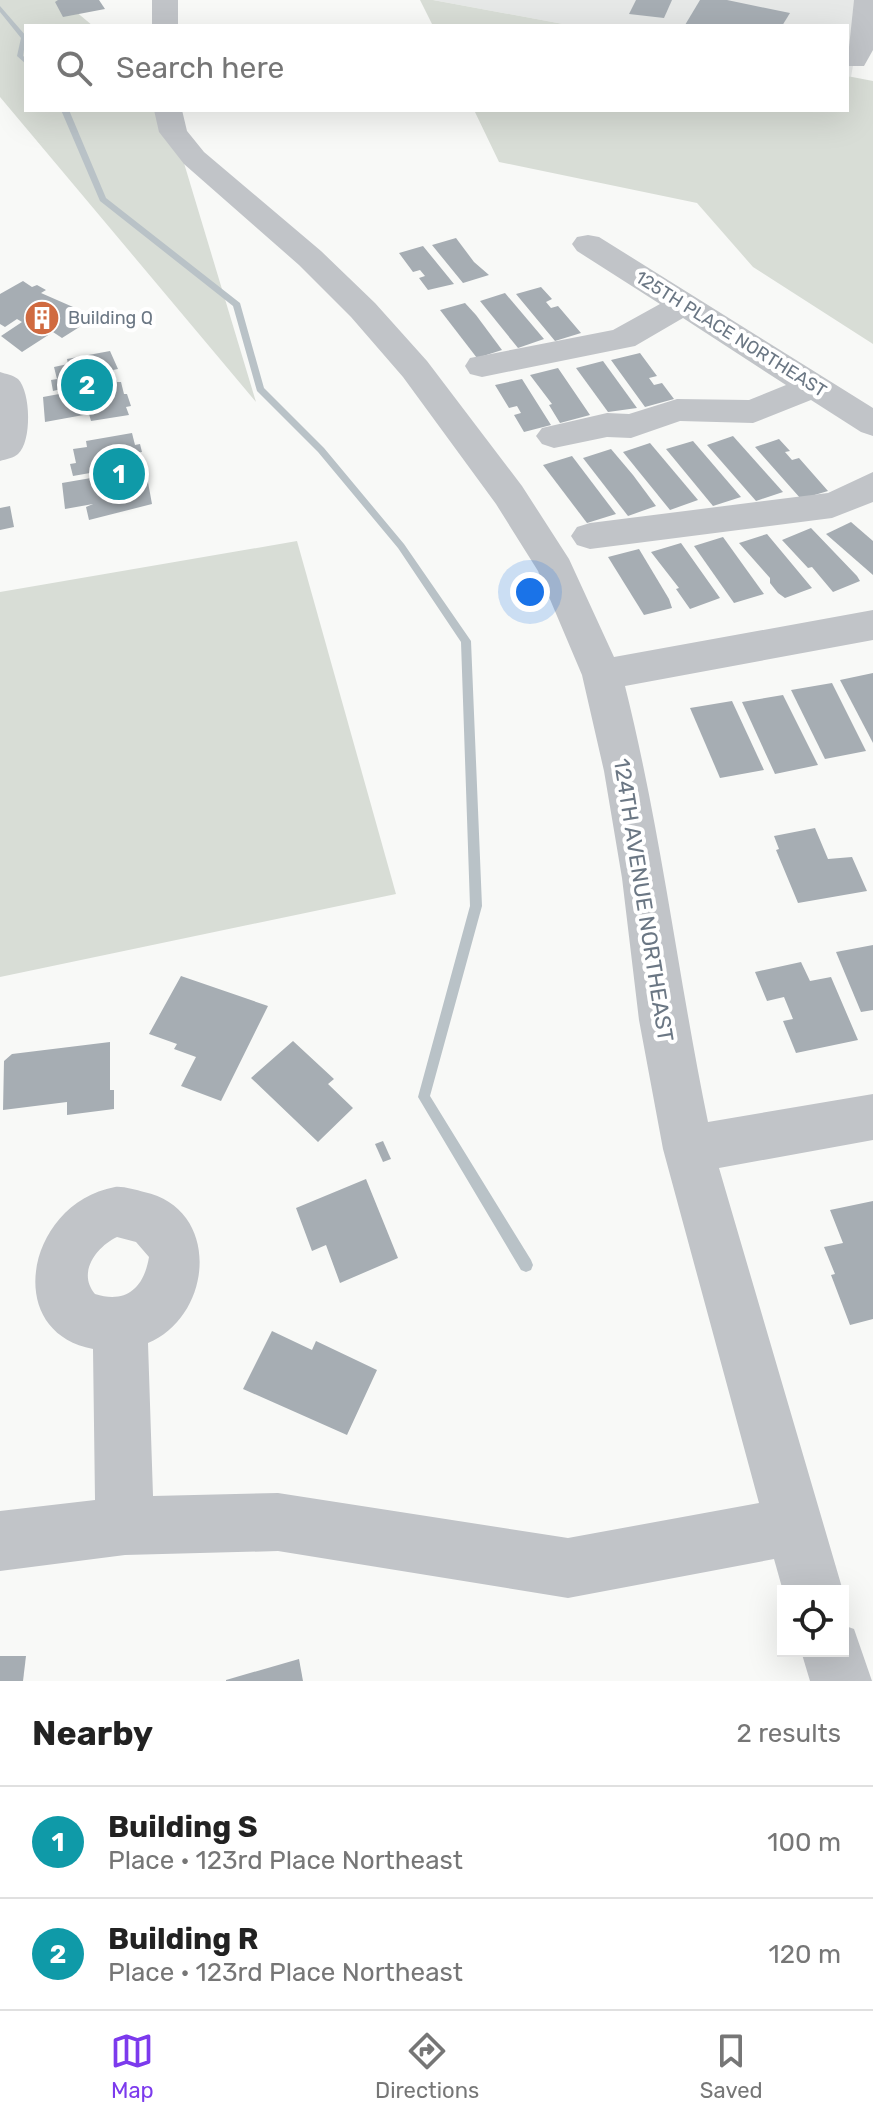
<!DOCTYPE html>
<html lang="en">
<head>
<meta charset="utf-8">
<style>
  :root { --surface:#fff; --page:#f6f6f6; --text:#222; --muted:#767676; --line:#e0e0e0; --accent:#7c3aed }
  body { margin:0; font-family:Rubik,sans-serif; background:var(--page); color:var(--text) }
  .controls { position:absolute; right:24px; bottom:24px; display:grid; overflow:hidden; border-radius:0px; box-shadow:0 8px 32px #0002 }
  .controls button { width:72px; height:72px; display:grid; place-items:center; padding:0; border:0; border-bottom:2px solid var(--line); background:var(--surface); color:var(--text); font:40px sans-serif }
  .you { position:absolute; left:530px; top:592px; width:28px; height:28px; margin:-20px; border:6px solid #fff; border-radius:50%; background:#1a73e8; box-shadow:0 0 0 12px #1a73e833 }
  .badge { display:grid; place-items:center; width:52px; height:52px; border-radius:50%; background:var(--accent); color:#fff; font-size:26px; font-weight:700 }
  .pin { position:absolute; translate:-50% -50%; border:4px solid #fff; box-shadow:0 2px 8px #0006 }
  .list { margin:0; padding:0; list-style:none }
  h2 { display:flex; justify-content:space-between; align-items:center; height:104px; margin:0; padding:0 32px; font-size:34px }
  h2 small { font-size:26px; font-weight:400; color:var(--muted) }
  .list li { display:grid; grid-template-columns:52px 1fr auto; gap:24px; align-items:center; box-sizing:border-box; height:112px; padding:0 32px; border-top:2px solid var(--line) }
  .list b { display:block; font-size:30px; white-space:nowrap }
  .list p { margin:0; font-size:26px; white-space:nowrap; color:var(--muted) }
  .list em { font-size:26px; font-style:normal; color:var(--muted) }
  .icon { flex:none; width:44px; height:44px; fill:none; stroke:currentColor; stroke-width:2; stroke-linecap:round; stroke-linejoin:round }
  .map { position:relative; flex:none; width:873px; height:1681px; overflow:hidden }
  .search { position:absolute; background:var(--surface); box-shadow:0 8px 32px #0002; left:24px; right:24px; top:24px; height:88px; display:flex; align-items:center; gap:20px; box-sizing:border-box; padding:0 28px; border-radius:0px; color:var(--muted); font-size:30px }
  .sheet { height:328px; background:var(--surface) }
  nav { display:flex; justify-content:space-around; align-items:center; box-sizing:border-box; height:112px; border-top:2px solid var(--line); background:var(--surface); font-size:22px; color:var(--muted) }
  nav a { display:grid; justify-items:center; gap:4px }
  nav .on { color:var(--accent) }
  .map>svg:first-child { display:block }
</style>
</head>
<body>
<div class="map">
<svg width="873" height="1681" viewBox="0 0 873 1681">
  <rect width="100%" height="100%" fill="#f8f9f7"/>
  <polygon fill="#e6e8e7" points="433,0 856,0 854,60 851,77 847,76 847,26 574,26"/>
  <g fill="#d8ddd6">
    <polygon points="0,0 62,0 93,26 26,26 26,110 168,110 256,402 0,97"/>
    <polygon points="420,0 433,0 574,26 433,26"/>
    <polygon points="847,76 873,81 873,344 753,267 697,203 499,162 474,110 847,110"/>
    <polygon points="297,541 396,894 0,977 0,592"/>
  </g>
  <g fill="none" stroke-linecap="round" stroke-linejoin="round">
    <g fill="#b9c2c7" fill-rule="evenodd">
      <polygon points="0,6 26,36 23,56 26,58 26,64 17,56 21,38 0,12"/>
      <polygon points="61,110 69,110 106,198 240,303 264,388 324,448 404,544 471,641 482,906 430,1096 531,1260 533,1265 531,1270 526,1272 521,1270 418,1097 470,906 461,642 398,548 318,452 257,391 233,306 100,201"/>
    </g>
  </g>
  <g fill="#a6adb3">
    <polygon points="58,0 99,0 105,9 63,17 55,2"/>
    <polygon points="636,0 672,0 664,18 629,14"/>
    <polygon points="700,0 727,0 790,13 782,26 685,25"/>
    <polygon points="456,238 474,262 489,275 463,283 432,245"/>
    <polygon points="423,246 454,284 428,290 419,278 425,276 420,270 413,272 399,253"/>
    <polygon points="23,281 32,287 37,285 46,290 41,293 73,307 86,315 82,317 89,321 62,338 53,332 22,352 1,336 22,322 17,319 5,327 0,324 0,294"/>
    <polygon points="541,287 552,299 546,302 551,308 558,306 581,333 555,341 516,294"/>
    <polygon points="505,293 544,339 518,348 480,301"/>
    <polygon points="465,303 476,315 502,350 477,358 440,310"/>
    <polygon points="110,351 118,369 113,370 117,382 121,382 124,394 127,394 131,406 126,407 129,415 91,421 89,414 45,422 43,397 70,392 69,387 53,391 51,380 57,379 54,367 68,364 67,359"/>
    <polygon points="640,353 657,376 649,378 654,385 662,383 674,399 645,407 611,360"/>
    <polygon points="603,361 637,408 608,412 576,368"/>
    <polygon points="558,368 590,415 560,423 549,405 552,404 530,375"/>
    <polygon points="522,379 551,425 524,432 514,415 521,413 517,406 509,408 495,385"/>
    <polygon points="132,433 135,445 140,444 142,452 135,453 139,468 145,466 152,504 89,520 86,507 93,504 65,509 62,483 91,478 90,473 73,476 70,464 76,463 73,449 87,447 86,441"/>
    <polygon points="733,436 783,492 756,501 707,445"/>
    <polygon points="779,439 790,451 785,452 792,460 799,458 828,491 801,499 755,447"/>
    <polygon points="693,441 741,497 713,506 666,449"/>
    <polygon points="650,443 698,500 670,510 623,452"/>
    <polygon points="611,449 633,475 656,506 628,516 583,458"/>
    <polygon points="572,456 616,514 587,523 543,465"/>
    <polygon points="10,506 14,527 0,530 0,508"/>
    <polygon points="851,522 873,541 873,575 826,534"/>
    <polygon points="811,528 857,576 860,581 833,592 812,567 808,568 782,540"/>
    <polygon points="767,534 812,588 785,598 778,593 770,583 770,578 739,543"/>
    <polygon points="723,537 764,594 734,603 694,546"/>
    <polygon points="681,543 720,598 690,609 676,589 679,588 651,552"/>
    <polygon points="639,549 669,599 672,608 644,615 608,557"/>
    <polygon points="873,673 873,743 840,680"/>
    <polygon points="832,683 866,751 825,759 791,690"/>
    <polygon points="783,695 818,765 775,774 742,702"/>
    <polygon points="732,701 764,770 720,778 690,708"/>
    <polygon points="815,828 828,859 852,857 867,891 798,903 776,850 779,849 774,836"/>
    <polygon points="873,945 873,1010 861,1012 836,952"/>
    <polygon points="801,962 810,981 831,977 858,1040 796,1053 783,1021 793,1019 784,997 767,1001 755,972"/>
    <polygon points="181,976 268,1006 221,1101 181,1086 196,1057 174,1049 177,1044 149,1034"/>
    <polygon points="293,1041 334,1079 328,1084 353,1108 318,1142 251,1078"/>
    <polygon points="110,1042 110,1090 114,1090 114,1109 67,1115 67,1102 3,1110 4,1061 12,1054"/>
    <polygon points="383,1141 391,1159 383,1162 375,1144"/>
    <polygon points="366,1179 398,1258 340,1283 326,1245 312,1251 296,1208"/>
    <polygon points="873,1201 873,1319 850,1325 831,1275 835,1274 824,1247 843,1243 830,1210"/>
    <polygon points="272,1331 312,1350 316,1341 377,1370 347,1435 243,1389"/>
    <polygon points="0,1656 26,1656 23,1681 0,1681"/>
    <polygon points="299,1659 303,1681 226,1681 226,1680"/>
  </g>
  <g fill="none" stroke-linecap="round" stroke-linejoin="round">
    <g fill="#c1c4c8" fill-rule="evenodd">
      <rect x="152" y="0" width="26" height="26"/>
      <polygon points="854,0 873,0 873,50 864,66 847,66"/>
      <path d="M154 110H182L187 131 204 152 321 251 375 303 427 361 522 486 569 559 614 657 873 610V640L625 686C661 830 678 976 708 1122L873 1094V1140L719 1168 843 1591H783L774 1559 568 1598 278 1551 125 1555 0 1571V1511L95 1500 93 1349C1 1332 27 1203 115 1187 123 1186 136 1190 144 1192 222 1209 213 1316 148 1343L153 1496 278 1493 568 1538 759 1503 663 1149 639 1020 622 878 604 771 582 675 538 571 496 504 403 377 351 317 299 265 184 164 159 132ZM117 1237 136 1242 149 1257C144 1288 126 1304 95 1294 77 1273 96 1247 117 1237Z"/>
      <polygon points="588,235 599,237 873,408 873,436 861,432 811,400 753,423 680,421 631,438 607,437 554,448 542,444 536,436 542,428 607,413 629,414 677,399 749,400 786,385 683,318 635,346 482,377 470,374 465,366 470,358 613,330 660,304 577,251 572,244 577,237"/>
      <path d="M0 372C6 374 13 375 18 379 31 392 32 442 18 454 14 458 6 459 0 461Z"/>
      <polygon points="873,472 873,502 832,518 590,549 577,545 571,536 577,527 590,523 828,493"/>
      <polygon points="843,1625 854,1629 872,1681 810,1681 801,1651 843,1651"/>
    </g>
  </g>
  <defs>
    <symbol id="building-disc" viewBox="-11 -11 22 22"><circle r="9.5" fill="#d06a40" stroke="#fff"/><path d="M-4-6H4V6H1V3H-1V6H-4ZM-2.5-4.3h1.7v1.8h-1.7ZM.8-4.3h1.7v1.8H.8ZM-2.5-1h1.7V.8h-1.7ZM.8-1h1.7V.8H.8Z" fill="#fff"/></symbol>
  </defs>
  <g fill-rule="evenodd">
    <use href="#building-disc" x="22" y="298" width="40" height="40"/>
  </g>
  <g text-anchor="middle" stroke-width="8" stroke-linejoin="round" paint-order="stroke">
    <g font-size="18" fill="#6b7784" stroke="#fff" text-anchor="start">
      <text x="68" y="324">Building Q</text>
    </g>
    <g font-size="18" fill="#6b7784" stroke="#fff">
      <text transform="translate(731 334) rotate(32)" y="6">125TH PLACE NORTHEAST</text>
    </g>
    <g font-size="22" fill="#6b7784" stroke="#fff">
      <text transform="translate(644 900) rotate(81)" y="8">124TH AVENUE NORTHEAST</text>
    </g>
  </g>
</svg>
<div class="controls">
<button><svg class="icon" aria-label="locate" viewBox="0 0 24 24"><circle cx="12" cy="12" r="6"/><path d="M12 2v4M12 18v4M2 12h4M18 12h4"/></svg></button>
</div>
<div class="you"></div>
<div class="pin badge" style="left:119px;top:474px;background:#0f9aa8">1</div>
<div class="pin badge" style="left:87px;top:385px;background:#0f9aa8">2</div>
<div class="search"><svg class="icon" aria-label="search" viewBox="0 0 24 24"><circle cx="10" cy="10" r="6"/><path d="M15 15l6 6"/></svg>Search here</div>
</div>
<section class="sheet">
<h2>Nearby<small>2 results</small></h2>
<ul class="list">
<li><span class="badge" style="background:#0f9aa8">1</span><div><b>Building S</b><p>Place · 123rd Place Northeast</p></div><em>100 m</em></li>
<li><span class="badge" style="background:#0f9aa8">2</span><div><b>Building R</b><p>Place · 123rd Place Northeast</p></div><em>120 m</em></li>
</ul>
</section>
<nav>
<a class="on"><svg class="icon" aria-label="map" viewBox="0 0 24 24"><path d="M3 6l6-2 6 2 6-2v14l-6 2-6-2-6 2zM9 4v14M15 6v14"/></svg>Map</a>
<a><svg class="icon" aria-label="directions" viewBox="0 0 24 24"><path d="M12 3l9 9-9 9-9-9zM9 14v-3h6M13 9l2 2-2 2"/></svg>Directions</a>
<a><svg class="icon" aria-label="saved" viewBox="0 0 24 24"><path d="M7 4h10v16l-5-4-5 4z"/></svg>Saved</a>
</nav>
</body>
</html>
